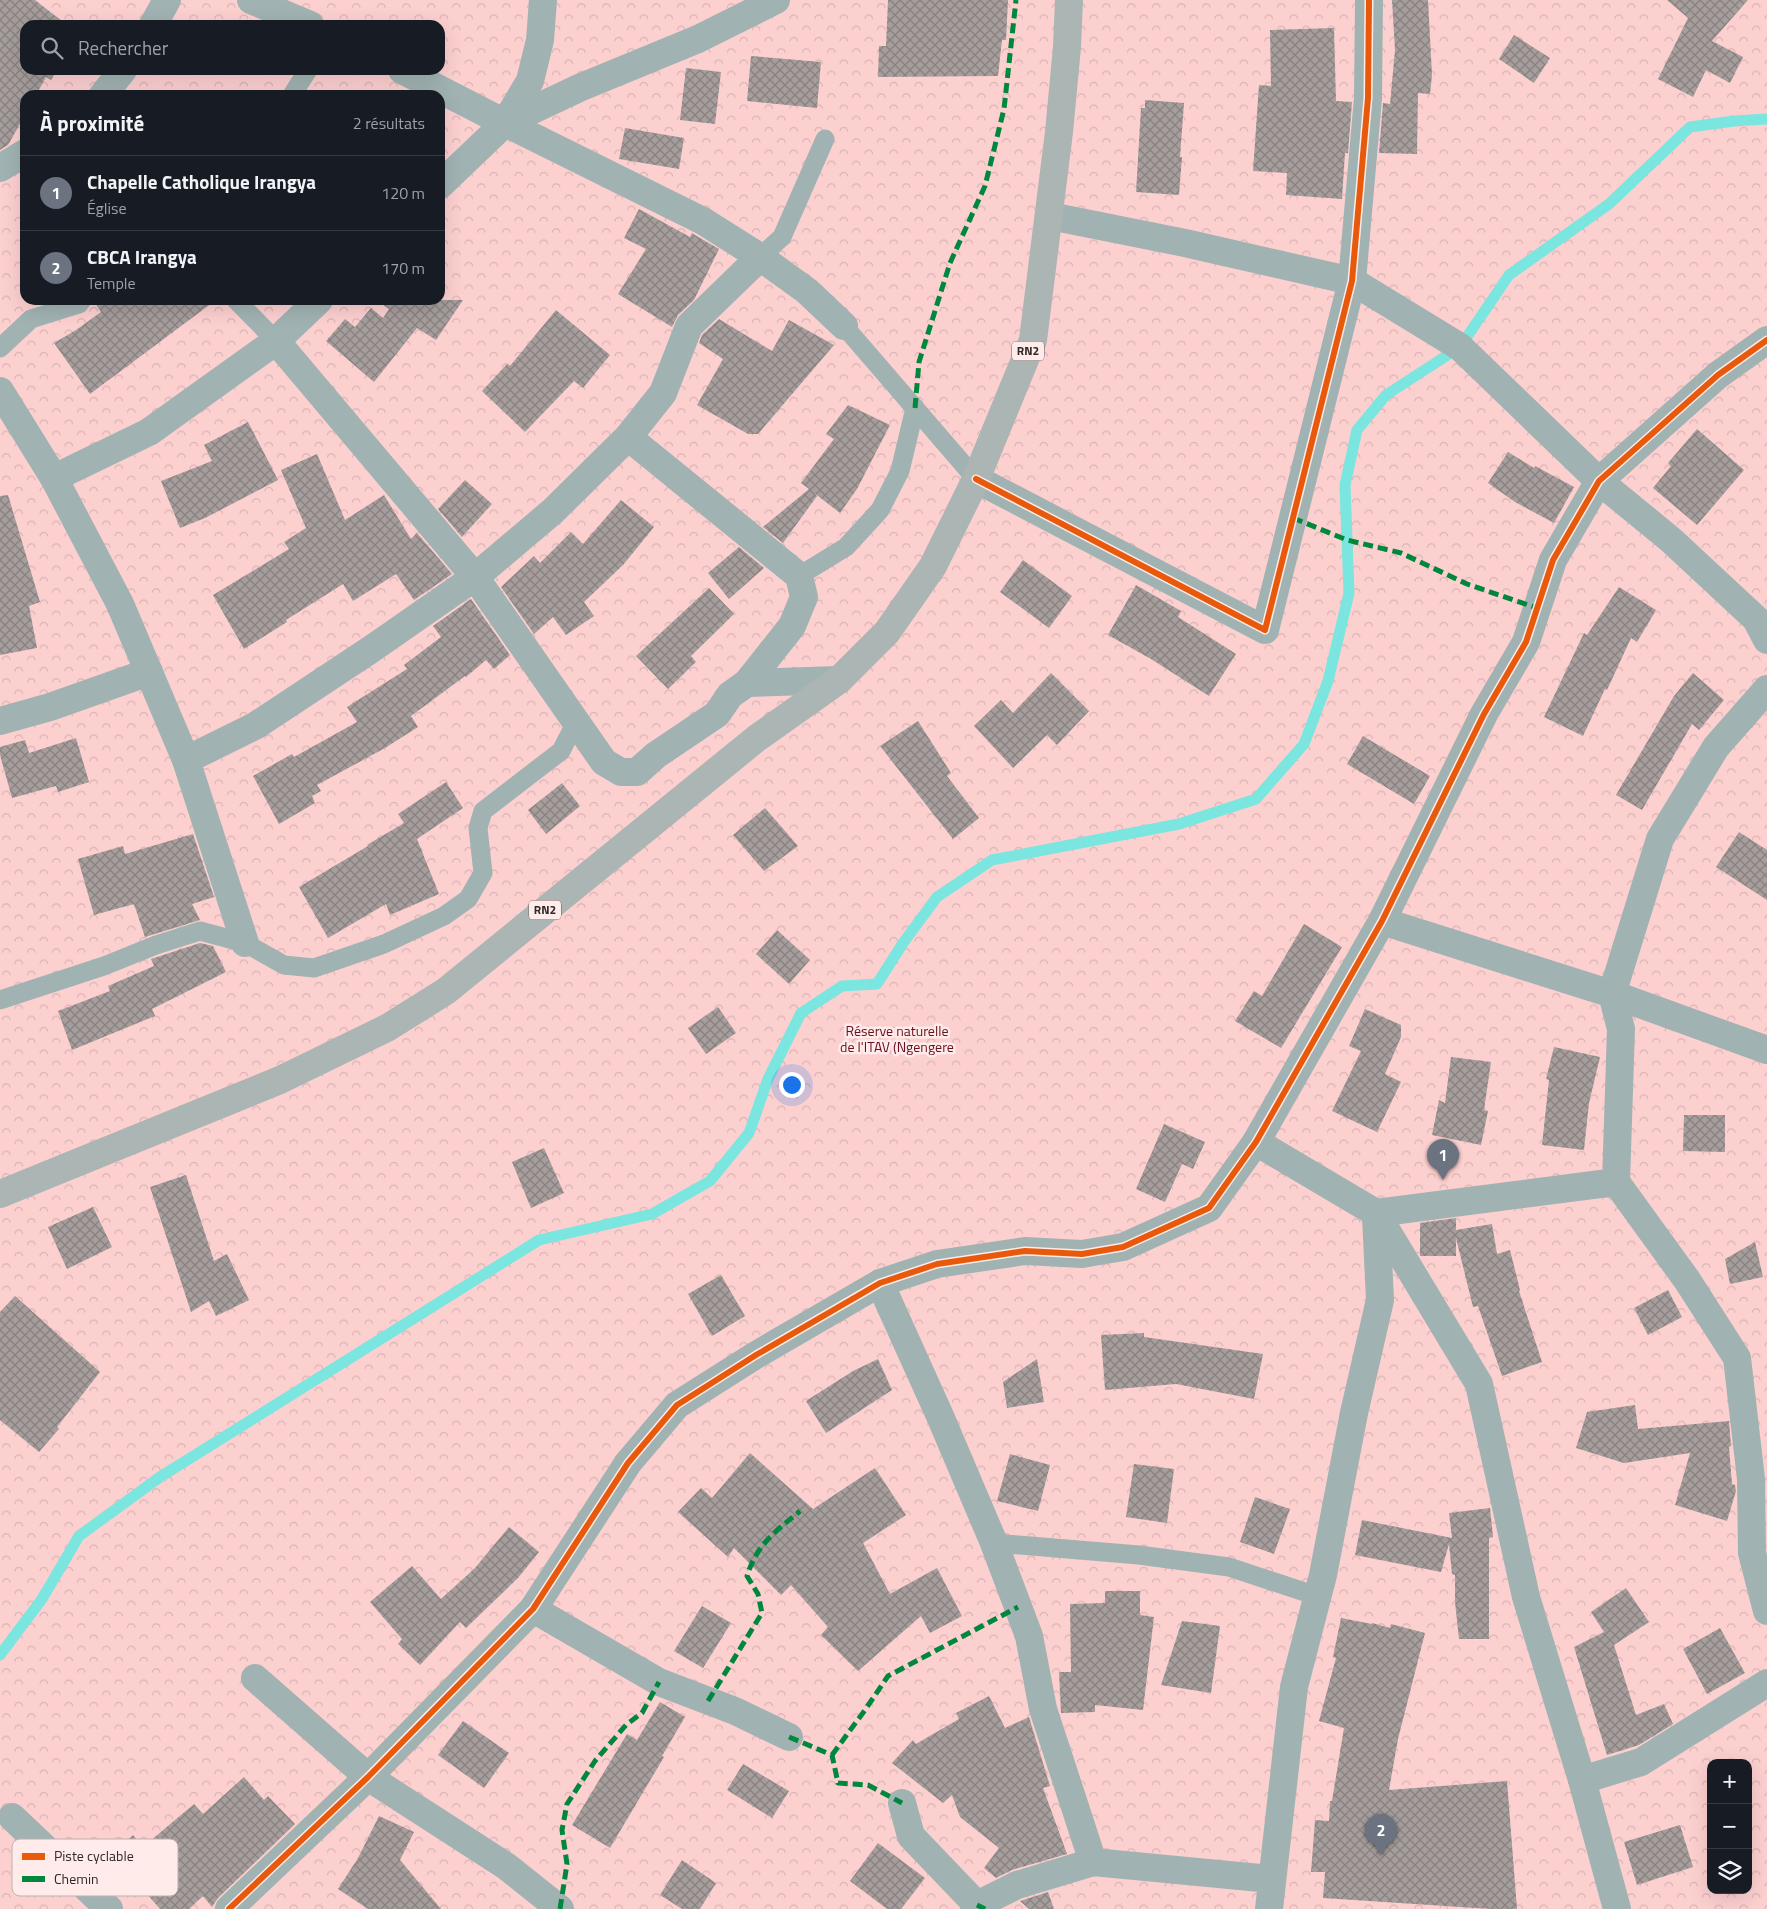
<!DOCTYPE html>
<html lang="fr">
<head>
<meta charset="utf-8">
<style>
  :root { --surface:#171b24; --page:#242831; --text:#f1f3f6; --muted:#9ea1a6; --line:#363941; --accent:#0b8043 }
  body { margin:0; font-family:"Titillium Web",sans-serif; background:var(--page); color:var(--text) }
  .controls { position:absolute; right:15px; bottom:15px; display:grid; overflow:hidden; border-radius:10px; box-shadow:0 5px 20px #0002 }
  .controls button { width:45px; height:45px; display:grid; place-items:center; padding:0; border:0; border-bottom:1px solid var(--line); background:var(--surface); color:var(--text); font:25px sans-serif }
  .you { position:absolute; left:791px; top:1084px; width:18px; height:18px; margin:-12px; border:4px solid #fff; border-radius:50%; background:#1a73e8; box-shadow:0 0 0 8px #1a73e833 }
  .badge { display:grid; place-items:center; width:32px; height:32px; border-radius:50%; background:var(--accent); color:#fff; font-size:16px; font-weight:700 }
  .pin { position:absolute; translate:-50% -41px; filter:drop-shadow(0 1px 2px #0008) }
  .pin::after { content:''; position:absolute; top:26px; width:18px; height:15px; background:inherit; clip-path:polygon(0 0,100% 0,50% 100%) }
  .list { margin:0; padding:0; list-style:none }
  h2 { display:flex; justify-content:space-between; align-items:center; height:65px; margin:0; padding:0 20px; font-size:21px }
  h2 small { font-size:16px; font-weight:400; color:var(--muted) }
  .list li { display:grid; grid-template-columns:32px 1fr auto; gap:15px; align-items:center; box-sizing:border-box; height:75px; padding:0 20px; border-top:1px solid var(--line) }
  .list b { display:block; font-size:19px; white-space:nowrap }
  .list p { margin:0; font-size:16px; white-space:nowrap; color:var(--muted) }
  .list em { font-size:16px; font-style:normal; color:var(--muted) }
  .icon { flex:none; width:28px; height:28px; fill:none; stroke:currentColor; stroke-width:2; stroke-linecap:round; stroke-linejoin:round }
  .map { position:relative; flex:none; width:1767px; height:1909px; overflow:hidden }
  .search { position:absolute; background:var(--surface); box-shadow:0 5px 20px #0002; left:20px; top:20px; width:425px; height:55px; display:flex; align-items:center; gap:12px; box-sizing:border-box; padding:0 18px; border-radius:15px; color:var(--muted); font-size:19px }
  .panel { position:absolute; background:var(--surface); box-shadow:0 5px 20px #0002; left:20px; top:90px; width:425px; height:215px; border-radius:15px }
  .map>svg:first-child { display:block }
</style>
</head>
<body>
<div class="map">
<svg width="1767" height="1909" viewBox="0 0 1767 1909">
  <defs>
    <pattern id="park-crowns" width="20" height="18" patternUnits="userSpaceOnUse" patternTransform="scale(1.25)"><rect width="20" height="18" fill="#fdd0d0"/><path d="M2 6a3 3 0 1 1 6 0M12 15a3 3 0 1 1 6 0" fill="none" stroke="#d9b3b3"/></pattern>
    <pattern id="building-cross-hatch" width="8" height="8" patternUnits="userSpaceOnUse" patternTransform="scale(1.25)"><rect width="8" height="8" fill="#a69e9d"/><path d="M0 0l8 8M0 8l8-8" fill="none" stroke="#888180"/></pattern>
  </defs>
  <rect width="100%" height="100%" fill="#faefee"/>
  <path fill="url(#park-crowns)" fill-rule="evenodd" d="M0 0H1767V1909H0ZM25 25H440V70H25ZM25 95H440V300H25ZM1711 1763H1748V1890H1711Z"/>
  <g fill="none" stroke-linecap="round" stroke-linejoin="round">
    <polyline stroke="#7be5df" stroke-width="11" points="0,1655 42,1599 79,1536 160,1477 539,1240 652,1214 710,1181 749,1133 768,1079 801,1013 842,986 877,984 903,943 937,897 992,860 1179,824 1256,799 1304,744 1328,681 1349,593 1345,485 1357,430 1386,395 1460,347 1509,275 1609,204 1690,127 1734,121 1767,119"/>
  </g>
  <g fill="url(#building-cross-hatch)">
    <polygon points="0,0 35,0 67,25 25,25 25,70 57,70 51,80 46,77 36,95 25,95 25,115 8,145 0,150"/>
    <polygon points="888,0 1008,0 1006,40 1002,40 998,76 878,77 879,46 886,46"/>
    <polygon points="1392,0 1428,0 1432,75 1430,94 1418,93 1417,154 1379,153 1383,103 1390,104 1395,50"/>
    <polygon points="1667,0 1748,0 1712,41 1743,57 1730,83 1706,70 1693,97 1658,79 1688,18"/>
    <polygon points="1334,28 1336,101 1352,102 1348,153 1345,153 1342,199 1286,195 1287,173 1253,171 1259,85 1271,86 1270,30"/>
    <polygon points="1514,35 1550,58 1534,83 1499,59"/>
    <polygon points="751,56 821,62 817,108 747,101"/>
    <polygon points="686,68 721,72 715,124 680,120"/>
    <polygon points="1145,100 1184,103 1180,157 1182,157 1179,195 1136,192 1141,108 1145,108"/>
    <polygon points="625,128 684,138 679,169 619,159"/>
    <polygon points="639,209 690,237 692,233 695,235 719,249 694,300 678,315 672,327 618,294 646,249 624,238"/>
    <polygon points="93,300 216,300 90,394 54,343 76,330 101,312"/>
    <polygon points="376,300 463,300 436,340 417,328 374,382 326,341 345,319 355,327 371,308 383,318 389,309"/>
    <polygon points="556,310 610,355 583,388 574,381 525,432 482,391 507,364 510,366"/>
    <polygon points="719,319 772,351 789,320 834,345 758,434 748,434 697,405 723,359 699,343 702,335"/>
    <polygon points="848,405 890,425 857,489 840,513 814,493 817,496 783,543 763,527 809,489 801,483 834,439 826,434"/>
    <polygon points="248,422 278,480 205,518 180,528 161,481 212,461 204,445"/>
    <polygon points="1697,429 1744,470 1697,525 1653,488 1671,466 1668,463"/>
    <polygon points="1508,452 1534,468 1535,466 1574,487 1554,523 1515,502 1488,483"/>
    <polygon points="317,454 345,520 384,495 411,539 417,533 452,574 414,600 396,574 353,601 343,584 286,620 287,622 244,649 213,595 289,549 284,542 306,528 281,470"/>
    <polygon points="465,480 492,504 462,537 438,509"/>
    <polygon points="8,495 40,602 29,606 37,648 0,655 0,496"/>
    <polygon points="621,500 654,527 623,565 584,602 594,616 566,635 553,617 534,634 501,587 534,556 540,563 571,532 583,544"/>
    <polygon points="739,547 764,568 729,599 708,573"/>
    <polygon points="1023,560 1072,596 1049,628 1000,592"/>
    <polygon points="1136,585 1181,611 1178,617 1236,654 1209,696 1151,659 1108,635"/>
    <polygon points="1619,587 1656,610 1637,642 1631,638 1607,690 1605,689 1583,736 1544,717 1584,633 1587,635"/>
    <polygon points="709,588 734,614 691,656 696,662 668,689 636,656"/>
    <polygon points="471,599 510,655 494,669 486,660 466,677 465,676 411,716 418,727 385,748 317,785 321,791 312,796 315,803 279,824 253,776 292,754 294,757 357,722 347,707 407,669 404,665 441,637 433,626"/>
    <polygon points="1051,673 1089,711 1057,745 1047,735 1013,768 974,726 1001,700 1013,713"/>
    <polygon points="1693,673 1724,700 1699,730 1692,724 1642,810 1616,795 1674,696"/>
    <polygon points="918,721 951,773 947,776 979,818 953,839 880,746"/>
    <polygon points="1363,736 1430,776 1414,804 1347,764"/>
    <polygon points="76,738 89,782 58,792 56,786 12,798 0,755 0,747 25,740 29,753"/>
    <polygon points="446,782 463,808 417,839 439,894 390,915 386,904 328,938 299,887 368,846 367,845 404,823 398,814"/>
    <polygon points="562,783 580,806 546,834 528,810"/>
    <polygon points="765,808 798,846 764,871 733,835"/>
    <polygon points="1739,832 1767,850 1767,900 1716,867"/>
    <polygon points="193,834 214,897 192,904 200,920 145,937 134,904 94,915 78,859 123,846 125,854"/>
    <polygon points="1304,924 1342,947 1281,1048 1235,1021 1254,991 1262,996"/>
    <polygon points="777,930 810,960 789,984 756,954"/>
    <polygon points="200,943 213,946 226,972 152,1009 155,1016 72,1050 58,1011 110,991 108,986 154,966 151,959"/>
    <polygon points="718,1007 736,1033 706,1054 688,1028"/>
    <polygon points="1365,1009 1401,1025 1401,1037 1385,1074 1401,1082 1377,1132 1332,1111 1361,1051 1349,1046"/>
    <polygon points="1554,1047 1600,1057 1589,1103 1584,1150 1542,1145 1549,1080 1546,1079"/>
    <polygon points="1451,1057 1491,1062 1484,1110 1488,1111 1481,1145 1432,1135 1439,1100 1445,1103"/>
    <polygon points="1684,1115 1725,1115 1725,1152 1683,1151"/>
    <polygon points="1164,1124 1205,1142 1193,1169 1182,1164 1165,1202 1136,1189"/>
    <polygon points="544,1148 564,1193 531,1208 512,1162"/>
    <polygon points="186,1175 214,1261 227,1254 249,1300 216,1316 209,1301 191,1312 150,1187"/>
    <polygon points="93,1207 112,1247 67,1269 48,1227"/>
    <polygon points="1456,1218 1456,1230 1492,1224 1497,1254 1510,1250 1520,1290 1519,1291 1542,1362 1502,1376 1478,1306 1473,1307 1456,1238 1456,1256 1420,1256 1420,1223"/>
    <polygon points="1755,1242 1763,1277 1730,1284 1725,1259"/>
    <polygon points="721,1275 745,1316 712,1336 688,1294"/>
    <polygon points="1668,1290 1682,1317 1648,1335 1634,1308"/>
    <polygon points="15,1296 100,1372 57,1427 59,1429 39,1452 0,1420 0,1312"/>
    <polygon points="1144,1333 1144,1337 1263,1354 1254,1399 1176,1384 1105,1390 1101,1335"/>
    <polygon points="878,1359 892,1390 826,1433 806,1401 853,1371"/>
    <polygon points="1037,1359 1044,1402 1007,1408 1003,1382"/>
    <polygon points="1635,1405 1638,1429 1729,1421 1731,1446 1729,1447 1732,1484 1735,1485 1736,1491 1727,1521 1675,1505 1690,1453 1624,1463 1576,1448 1587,1412"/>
    <polygon points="750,1453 813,1509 875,1468 906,1515 863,1543 890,1594 937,1568 962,1616 930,1633 921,1616 858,1671 821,1635 828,1627 791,1585 781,1595 734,1548 728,1557 678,1512 701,1488 712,1498"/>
    <polygon points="1010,1454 1050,1465 1038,1511 997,1501"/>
    <polygon points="1134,1464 1174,1469 1167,1523 1126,1517"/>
    <polygon points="1255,1497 1290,1509 1274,1554 1240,1542"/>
    <polygon points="1490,1508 1493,1537 1489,1538 1489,1639 1459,1639 1455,1602 1455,1575 1452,1574 1449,1544 1441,1572 1355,1555 1362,1520 1452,1538 1449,1513"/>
    <polygon points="509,1527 539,1552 518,1578 466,1628 460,1622 420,1665 398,1644 402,1639 370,1602 412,1566 441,1599 475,1568"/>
    <polygon points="1626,1588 1649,1622 1614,1645 1636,1715 1664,1704 1673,1724 1639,1745 1607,1755 1574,1647 1604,1632 1591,1612"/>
    <polygon points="1105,1591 1140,1591 1140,1615 1154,1617 1143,1710 1095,1705 1095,1712 1061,1713 1059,1672 1071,1672 1070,1604 1105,1603"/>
    <polygon points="702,1606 731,1623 703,1668 674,1651"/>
    <polygon points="1341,1618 1372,1624 1372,1623 1390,1628 1391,1624 1425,1633 1398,1739 1389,1790 1507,1781 1517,1909 1491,1909 1323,1898 1325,1872 1311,1872 1315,1820 1329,1821 1330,1801 1332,1801 1344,1728 1319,1721 1336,1658 1333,1657"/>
    <polygon points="1182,1621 1220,1626 1211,1693 1161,1685"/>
    <polygon points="1720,1628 1745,1673 1707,1694 1683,1649"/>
    <polygon points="989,1696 1005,1728 1029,1717 1050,1786 1043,1788 1067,1854 1012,1870 996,1878 984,1868 999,1848 960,1817 952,1795 943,1803 892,1763 913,1740 916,1744 959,1719 956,1713"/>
    <polygon points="660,1702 685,1717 662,1756 664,1757 610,1848 572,1825 627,1734 637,1740"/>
    <polygon points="463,1721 509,1753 484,1788 438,1755"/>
    <polygon points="743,1764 789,1791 772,1818 727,1790"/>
    <polygon points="244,1777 264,1800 268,1796 295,1824 218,1898 212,1907 203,1896 189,1909 160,1909 112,1854 133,1835 143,1847 194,1804 203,1814"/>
    <polygon points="379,1816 414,1832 400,1860 441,1909 368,1909 338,1889 358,1858"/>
    <polygon points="1680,1825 1693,1867 1637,1885 1624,1842"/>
    <polygon points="878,1843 925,1878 901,1909 887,1909 850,1881"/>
    <polygon points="682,1860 716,1883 700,1909 682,1909 660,1895"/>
    <polygon points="1048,1892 1054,1909 1029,1909 1020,1901"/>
  </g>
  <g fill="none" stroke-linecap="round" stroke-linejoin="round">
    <g stroke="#a0b3b2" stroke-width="19">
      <polyline points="292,95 308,70"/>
      <polyline points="760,257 782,237 825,139"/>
      <polyline points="236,300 276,341"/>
      <polyline points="844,326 976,479"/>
      <polyline points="0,348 31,319 79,304 82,300"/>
      <polyline points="799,576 846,547 880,510 900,471 915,408"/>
      <polyline points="0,1000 104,966 156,945 200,931 245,943 284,965 314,968 384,944 444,916 468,899 483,873 478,828 483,811 561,751 576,722"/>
      <polyline points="994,1543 1139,1555 1229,1567 1317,1596"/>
    </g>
    <g stroke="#a0b3b2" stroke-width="28">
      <polyline points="251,0 310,25"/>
      <polyline points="153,25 167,0"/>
      <polyline points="402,70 505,123 703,221 760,257 807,291 844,326"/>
      <polyline points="103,95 123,70"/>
      <polyline points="505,123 579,88 698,39 776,0"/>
      <polyline points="0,168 25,153"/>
      <polyline points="440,185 505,123 530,81 540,40 543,0"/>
      <polyline points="1050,216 1185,243 1352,281 1460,347 1599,481 1671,540 1756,619 1767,640"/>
      <polyline points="276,341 475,577 604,762 621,772 637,772 656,755 717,714 730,695 747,683 839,680"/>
      <polyline points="0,391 54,478 120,604 186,760 245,943"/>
      <polyline points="628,437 799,576 804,597 792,626 747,683"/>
      <polyline points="54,478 149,432 276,341 319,300"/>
      <polyline points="976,479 1265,630 1352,281 1368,98 1369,0"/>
      <polyline points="0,721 50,707 149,672"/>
      <polyline points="186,760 255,726 370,650 475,577 553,511 628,437 663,393 689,326 760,257"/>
      <polyline points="1382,921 1612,994 1767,1050"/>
      <polyline points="1256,1142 1376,1213 1479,1384 1526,1597 1582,1780 1617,1909"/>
      <polyline points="1616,1182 1687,1280 1737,1358 1751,1479 1752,1553 1767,1611"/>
      <polyline points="1376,1213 1616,1182 1621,1029 1612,994 1660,839 1716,747 1767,689"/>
      <polyline points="880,1283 940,1416 994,1543 1029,1636 1043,1709 1093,1862"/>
      <polyline points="533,1609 659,1682 735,1711 789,1737"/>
      <polyline points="255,1678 368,1777 506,1866 560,1909"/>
      <polyline points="1582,1780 1641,1762 1767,1683"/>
      <polyline points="902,1803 911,1836 977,1905"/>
      <polyline points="12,1817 109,1909"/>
      <polyline points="229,1909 368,1777 533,1609 628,1463 677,1405 756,1355 880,1283 937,1264 1025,1251 1082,1254 1123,1247 1209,1208 1256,1142 1382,921 1484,714 1526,642 1553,560 1599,481 1718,375 1767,340"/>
      <polyline points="974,1909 977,1905 1017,1885 1093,1862 1271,1879"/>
      <polyline points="1269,1909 1294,1687 1323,1575 1354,1413 1380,1300 1376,1217"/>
    </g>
    <polyline stroke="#aab5b4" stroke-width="28" points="0,1194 280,1080 387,1028 446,991 757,738 839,680 887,632 933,566 976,479 1033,340 1059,132 1067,47 1069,0"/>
    <g stroke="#00873e" stroke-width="5" stroke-dasharray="10 5" stroke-linecap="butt">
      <polyline points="915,408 919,362 950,263 985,186 1004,109 1016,0"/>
      <polyline points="1293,518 1347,540 1401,553 1467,584 1537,608"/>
      <path d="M708 1701 762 1613 758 1594 747 1576C757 1544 775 1532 800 1511"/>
      <polyline points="789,1737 832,1755 838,1783 868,1785 902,1803"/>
      <polyline points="832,1755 865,1710 888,1676 1018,1607"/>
      <polyline points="977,1905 985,1909"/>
      <polyline points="560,1909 567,1864 562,1830 567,1804 595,1761 626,1725 642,1713 659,1682"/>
    </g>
    <defs>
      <g id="cycleway">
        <polyline points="976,479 1265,630 1352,281 1368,98 1369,0"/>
        <polyline points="229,1909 368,1777 533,1609 628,1463 677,1405 756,1355 880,1283 937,1264 1025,1251 1082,1254 1123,1247 1209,1208 1256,1142 1382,921 1484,714 1526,642 1553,560 1599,481 1718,375 1767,340"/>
      </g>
    </defs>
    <use href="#cycleway" stroke="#feebea" stroke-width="9"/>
    <use href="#cycleway" stroke="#e8590c" stroke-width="6"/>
  </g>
  <g text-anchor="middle" stroke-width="5" stroke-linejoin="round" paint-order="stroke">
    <g fill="#feebea" stroke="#6e6262" stroke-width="1">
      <rect x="1012" y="341.5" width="32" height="19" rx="4"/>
      <rect x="529" y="900.5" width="32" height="19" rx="4"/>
    </g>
    <g font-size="12" font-weight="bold" fill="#312828">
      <text x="1028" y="355">RN2</text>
      <text x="545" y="914">RN2</text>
    </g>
    <g font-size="14" fill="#6c0e1f" stroke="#feebea">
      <text x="897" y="1036">Réserve naturelle<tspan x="897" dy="16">de l'ITAV (Ngengere</tspan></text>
    </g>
  </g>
  <rect x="12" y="1839" width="166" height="57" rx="8" fill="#feebea" stroke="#c0b0b0" stroke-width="1"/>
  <rect x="22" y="1853" width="23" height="7" fill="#e8590c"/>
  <rect x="22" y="1876" width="23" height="6" fill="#00873e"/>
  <g font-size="14" fill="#312828">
    <text x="54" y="1861">Piste cyclable</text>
    <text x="54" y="1884">Chemin</text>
  </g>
</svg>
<div class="controls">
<button>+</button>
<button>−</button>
<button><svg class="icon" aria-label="layers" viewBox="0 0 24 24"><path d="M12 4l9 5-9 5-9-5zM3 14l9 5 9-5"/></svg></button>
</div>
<div class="you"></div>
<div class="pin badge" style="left:1443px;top:1180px;background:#6b7280">1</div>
<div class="pin badge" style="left:1381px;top:1855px;background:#6b7280">2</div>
<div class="search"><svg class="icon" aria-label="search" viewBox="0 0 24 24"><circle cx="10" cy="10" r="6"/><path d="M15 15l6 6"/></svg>Rechercher</div>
<section class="panel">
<h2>À proximité<small>2 résultats</small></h2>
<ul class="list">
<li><span class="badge" style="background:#6b7280">1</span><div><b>Chapelle Catholique Irangya</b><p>Église</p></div><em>120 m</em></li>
<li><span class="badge" style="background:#6b7280">2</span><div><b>CBCA Irangya</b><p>Temple</p></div><em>170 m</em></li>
</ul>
</section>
</div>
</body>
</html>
